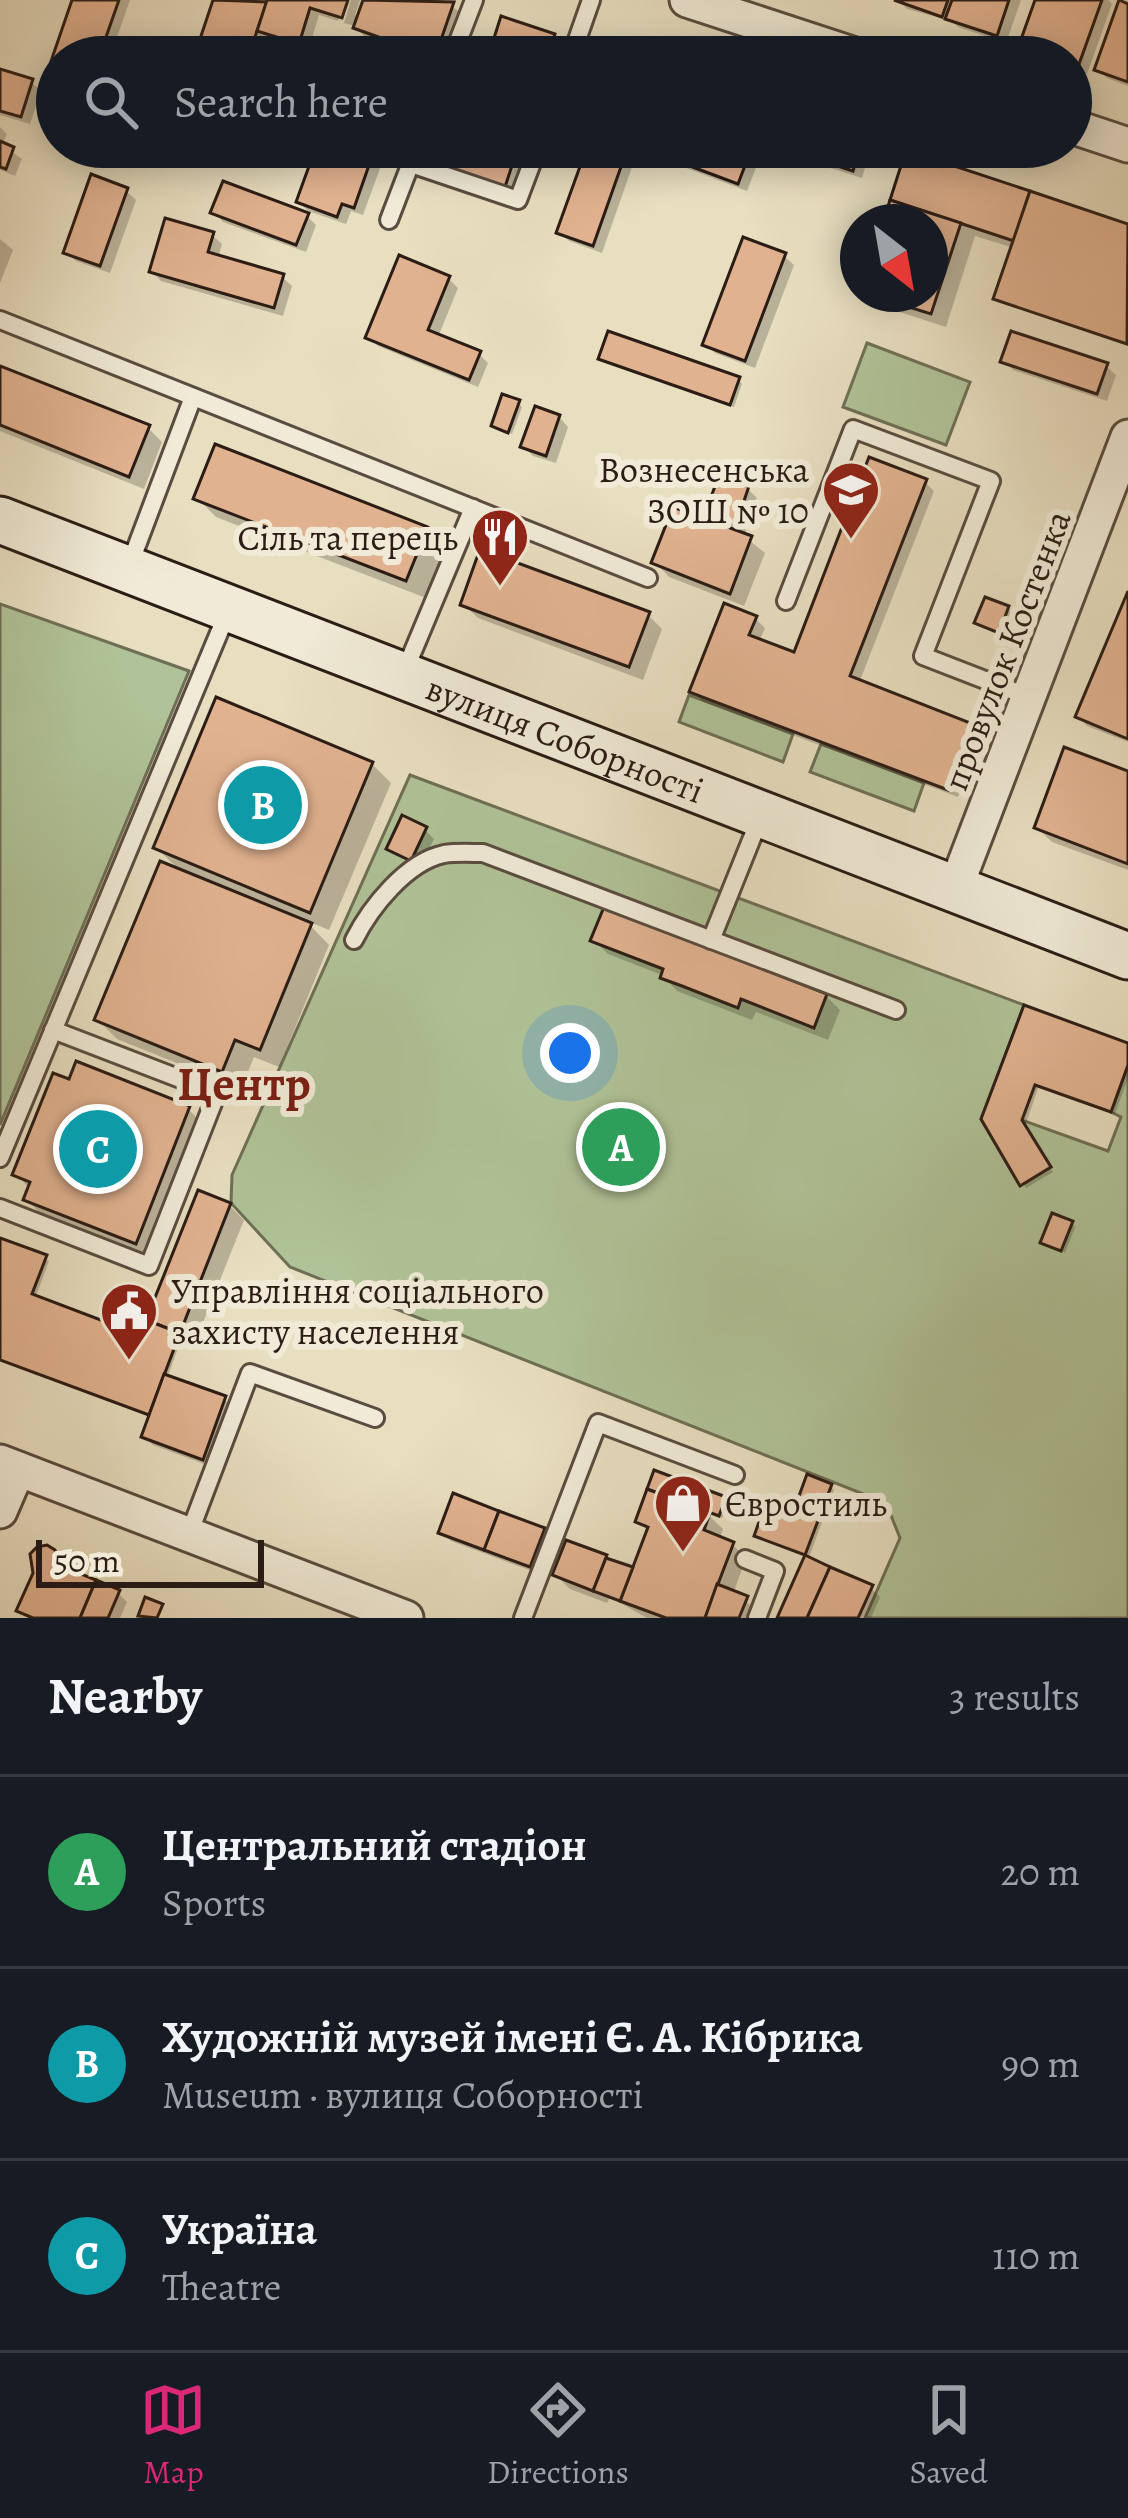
<!DOCTYPE html>
<html lang="en">
<head>
<meta charset="utf-8">
<style>
  :root { --surface:#171b24; --page:#242831; --text:#f1f3f6; --muted:#9ea1a6; --line:#363941; --accent:#db2777 }
  body { margin:0; font-family:Alegreya,serif; background:var(--page); color:var(--text) }
  .compass { position:absolute; left:840px; top:204px; width:108px; height:108px; border-radius:50%; background:var(--surface); box-shadow:0 6px 30px #0003; rotate:149deg }
  .scale { position:absolute; left:36px; bottom:30px; width:228px; box-sizing:border-box; padding-left:12px; border:6px solid #2b1c15; border-top:0; font-size:33px; line-height:42px; white-space:nowrap; color:#2b1c15; -webkit-text-stroke:9px #f0ead6; paint-order:stroke }
  .you { position:absolute; left:570px; top:1053px; width:42px; height:42px; margin:-30px; border:9px solid #fff; border-radius:50%; background:#1a73e8; box-shadow:0 0 0 18px #1a73e833 }
  .badge { display:grid; place-items:center; width:78px; height:78px; border-radius:50%; background:var(--accent); color:#fff; font-size:39px; font-weight:700 }
  .pin { position:absolute; translate:-50% -50%; border:6px solid #fff; box-shadow:0 3px 12px #0006 }
  .list { margin:0; padding:0; list-style:none }
  h2 { display:flex; justify-content:space-between; align-items:center; height:156px; margin:0; padding:0 48px; font-size:51px }
  h2 small { font-size:39px; font-weight:400; color:var(--muted) }
  .list li { display:grid; grid-template-columns:78px 1fr auto; gap:36px; align-items:center; box-sizing:border-box; height:192px; padding:0 48px; border-top:3px solid var(--line) }
  .list b { display:block; font-size:45px; white-space:nowrap }
  .list p { margin:0; font-size:39px; white-space:nowrap; color:var(--muted) }
  .list em { font-size:39px; font-style:normal; color:var(--muted) }
  .icon { flex:none; width:66px; height:66px; fill:none; stroke:currentColor; stroke-width:2; stroke-linecap:round; stroke-linejoin:round }
  .map { position:relative; flex:none; width:1128px; height:1618px; overflow:hidden }
  .search { position:absolute; background:var(--surface); box-shadow:0 6px 30px #0003; left:36px; right:36px; top:36px; height:132px; display:flex; align-items:center; gap:30px; box-sizing:border-box; padding:0 42px; border-radius:66px; color:var(--muted); font-size:45px }
  .sheet { height:732px; background:var(--surface) }
  nav { display:flex; justify-content:space-around; align-items:center; box-sizing:border-box; height:168px; border-top:3px solid var(--line); background:var(--surface); font-size:33px; color:var(--muted) }
  nav a { display:grid; justify-items:center; gap:6px }
  nav .on { color:var(--accent) }
  .map>svg:first-child { display:block }
</style>
</head>
<body>
<div class="map">
<svg width="1128" height="1618" viewBox="0 0 1128 1618">
  <rect width="100%" height="100%" fill="#e8dec0"/>
  <filter id="stains"><feTurbulence type="fractalNoise" baseFrequency=".00167" numOctaves="4"/><feColorMatrix values="0 0 0 0 .2 0 0 0 0 .09 0 0 0 0 .02 0 0 0 .5 -.17"/></filter>
  <radialGradient id="worn" r=".72"><stop offset=".6" stop-color="#630" stop-opacity="0"/><stop offset="1" stop-color="#630" stop-opacity=".3"/></radialGradient>
  <g fill="#b0c297" stroke="#6e6f56" stroke-width="3">
    <polygon points="867,343 970,382 946,445 843,407"/>
    <polygon points="0,604 189,671 0,1125"/>
    <polygon points="689,695 793,734 783,762 679,722"/>
    <polygon points="821,744 924,783 914,811 810,772"/>
    <polygon points="410,775 1024,1005 981,1119 1020,1186 1051,1167 1022,1120 1108,1151 1121,1117 1111,1112 1128,1065 1128,1618 865,1618 900,1538 886,1503 290,1267 231,1203 232,1175"/>
  </g>
  <g fill="#0003">
    <polygon points="76,0 130,0 110,57 57,57 57,71 52,67"/>
    <polygon points="216,0 345,0 338,21 319,15 308,51 266,38 260,57 197,57"/>
    <polygon points="351,0 360,0 355,15 360,17 366,0 441,0 462,13 446,57 422,57 365,37 355,26 344,23"/>
    <polygon points="898,0 1021,0 1006,43 958,27 952,21 907,9"/>
    <polygon points="1038,0 1108,0 1112,4 1087,74 1071,68 1071,57 1040,57 1022,45"/>
    <polygon points="1128,7 1128,86 1107,78 1098,69"/>
    <polygon points="553,36 568,51 566,57 491,57"/>
    <polygon points="0,72 31,82 41,91 30,124 0,115"/>
    <polygon points="0,127 7,134 2,145 22,159 15,176 0,170"/>
    <polygon points="319,147 354,147 373,154 382,163 363,215 351,211 346,224 308,211 299,202"/>
    <polygon points="462,147 536,147 519,202"/>
    <polygon points="590,147 639,147 602,253 569,241 560,232"/>
    <polygon points="652,147 764,147 747,191 660,158"/>
    <polygon points="793,147 871,147 862,178 802,159"/>
    <polygon points="908,154 1128,227 1128,345 1001,302 997,298 1014,248 975,236 946,327 878,305 866,294 930,294 930,222 886,222"/>
    <polygon points="126,191 136,200 110,273 76,261 66,252"/>
    <polygon points="214,212 307,216 316,225 306,252 223,222"/>
    <polygon points="212,235 222,244 218,258 282,277 292,286 283,316 161,281 152,272"/>
    <polygon points="0,239 13,250 0,283"/>
    <polygon points="784,256 794,265 755,368 715,353 706,344"/>
    <polygon points="401,259 449,279 458,288 438,337 479,354 488,363 478,387 378,346 369,337"/>
    <polygon points="602,359 739,380 742,384 734,407"/>
    <polygon points="1004,361 1106,366 1116,375 1107,401 1013,370"/>
    <polygon points="0,369 148,428 162,442 144,489 0,431"/>
    <polygon points="518,403 522,407 512,434 498,429 494,426"/>
    <polygon points="559,417 568,427 556,463 533,456 524,447"/>
    <polygon points="925,482 934,491 859,683 972,727 981,736 958,797 702,701 693,692 755,618 765,628 759,642 796,656"/>
    <polygon points="748,489 757,498 744,536 765,553 744,606 669,577 655,562 723,529 708,514"/>
    <polygon points="197,498 426,529 445,548 426,598 216,517"/>
    <polygon points="1128,598 1128,742 1087,726 1078,716"/>
    <polygon points="463,604 648,615 662,629 643,680 478,618"/>
    <polygon points="1008,609 1011,613 1003,634 982,626"/>
    <polygon points="372,764 391,783 329,930 305,920 329,945 279,1067 254,1057 241,1089 117,1039 98,1020 182,873 156,847"/>
    <polygon points="1128,774 1128,870 1052,842 1037,828"/>
    <polygon points="425,830 434,839 420,868 389,849"/>
    <polygon points="594,940 826,996 840,1010 828,1040 756,1012 752,1020 677,991 662,975 608,954"/>
    <polygon points="1026,1009 1128,1046 1128,1078 1115,1114 1039,1086 1025,1126 1053,1172 1026,1188 985,1119"/>
    <polygon points="71,1083 188,1109 207,1128 155,1261 45,1218 26,1199 30,1189 16,1174"/>
    <polygon points="229,1205 244,1220 194,1345 181,1340 167,1378 224,1399 234,1408 212,1467 153,1445 144,1436 152,1416 0,1360 0,1241 49,1261 35,1299 108,1326 159,1328"/>
    <polygon points="1072,1223 1075,1227 1065,1253 1043,1242"/>
    <polygon points="656,1474 728,1503 722,1518 704,1511 723,1529 719,1539 732,1544 746,1558 733,1594 755,1608 752,1618 647,1618 610,1597 607,1603 570,1589 556,1575 605,1558 634,1573 649,1532 639,1521"/>
    <polygon points="830,1486 834,1490 808,1560 871,1588 880,1597 871,1618 780,1618 808,1557 757,1535"/>
    <polygon points="544,1530 553,1540 540,1574 451,1541 442,1532"/>
    <polygon points="53,1553 65,1571 118,1593 127,1602 120,1618 28,1618 19,1610"/>
  </g>
  <g fill="#e1b290" stroke="#2b1c15" stroke-width="3">
    <polygon points="72,0 119,0 99,57 57,57 57,70 49,67"/>
    <polygon points="213,0 267,2 248,57 194,57"/>
    <polygon points="267,0 348,0 342,18 310,8 299,44 257,31"/>
    <polygon points="363,0 454,2 435,57 353,28"/>
    <polygon points="894,0 948,0 942,17"/>
    <polygon points="952,0 1009,0 997,36 945,19"/>
    <polygon points="1035,0 1102,0 1078,67 1071,64 1071,57 1050,57 1019,45"/>
    <polygon points="1119,0 1128,4 1128,82 1094,70"/>
    <polygon points="501,16 555,34 547,57 488,57"/>
    <polygon points="590,42 633,57 584,57"/>
    <polygon points="0,69 33,79 21,117 0,111"/>
    <polygon points="0,141 14,147 6,169 0,167"/>
    <polygon points="316,147 363,147 374,151 354,208 342,204 337,217 296,202"/>
    <polygon points="459,147 518,147 504,190 451,172"/>
    <polygon points="587,147 628,147 593,246 556,233"/>
    <polygon points="648,147 752,147 738,184 647,150"/>
    <polygon points="790,147 860,147 853,171 789,150"/>
    <polygon points="906,150 1030,191 1014,241 890,200"/>
    <polygon points="91,174 128,188 100,266 63,253"/>
    <polygon points="223,181 309,213 296,245 210,213"/>
    <polygon points="1030,191 1128,224 1127,344 993,299"/>
    <polygon points="890,200 961,223 931,314 867,294 930,294 930,222 883,222"/>
    <polygon points="165,218 214,232 208,252 284,274 274,308 149,272"/>
    <polygon points="743,237 786,253 745,361 702,345"/>
    <polygon points="399,255 450,276 428,330 481,351 469,380 365,338"/>
    <polygon points="608,331 740,377 730,405 598,359"/>
    <polygon points="1011,331 1108,363 1097,394 1000,362"/>
    <polygon points="0,366 150,425 129,477 0,425"/>
    <polygon points="502,394 520,400 508,433 491,426"/>
    <polygon points="535,406 560,415 546,456 520,447"/>
    <polygon points="215,444 428,527 406,581 193,499"/>
    <polygon points="869,457 927,479 850,676 973,724 948,790 689,692 724,603 757,616 749,635 794,652"/>
    <polygon points="719,475 749,486 736,525 705,514"/>
    <polygon points="673,507 752,536 730,594 651,563"/>
    <polygon points="480,549 650,612 629,667 460,605"/>
    <polygon points="1128,591 1128,739 1075,717"/>
    <polygon points="985,597 1009,606 999,633 974,623"/>
    <polygon points="216,697 373,762 310,913 153,848"/>
    <polygon points="1064,747 1128,771 1128,864 1034,828"/>
    <polygon points="402,815 427,827 411,861 386,849"/>
    <polygon points="160,861 312,923 260,1050 235,1040 222,1072 94,1020"/>
    <polygon points="604,907 827,994 814,1028 741,999 738,1008 682,986 660,978 663,969 590,941"/>
    <polygon points="1024,1005 1128,1043 1128,1065 1111,1112 1035,1085 1022,1120 1051,1167 1020,1186 981,1119"/>
    <polygon points="76,1061 190,1106 136,1244 23,1200 30,1182 12,1175 53,1073 69,1079"/>
    <polygon points="198,1190 231,1203 180,1333 146,1320"/>
    <polygon points="1052,1213 1073,1221 1061,1251 1040,1243"/>
    <polygon points="0,1238 47,1255 32,1294 106,1322 112,1307 180,1333 149,1415 0,1360"/>
    <polygon points="164,1374 226,1396 203,1460 141,1437"/>
    <polygon points="654,1470 726,1497 719,1516 647,1489"/>
    <polygon points="807,1474 832,1484 805,1555 754,1536 768,1497 795,1507"/>
    <polygon points="647,1489 710,1513 704,1530 734,1542 705,1618 666,1618 620,1601 648,1527 635,1522"/>
    <polygon points="453,1493 499,1511 484,1550 438,1533"/>
    <polygon points="499,1511 545,1528 530,1567 484,1550"/>
    <polygon points="566,1540 607,1555 593,1591 552,1575"/>
    <polygon points="47,1545 55,1550 59,1565 96,1580 80,1618 33,1618 16,1611 33,1573 30,1554 37,1547"/>
    <polygon points="805,1555 830,1567 807,1618 777,1618"/>
    <polygon points="606,1558 633,1567 620,1601 593,1591"/>
    <polygon points="830,1567 873,1585 858,1618 807,1618"/>
    <polygon points="96,1580 120,1590 108,1618 80,1618"/>
    <polygon points="717,1584 748,1596 739,1618 705,1618"/>
    <polygon points="145,1597 163,1604 157,1618 138,1616"/>
  </g>
  <g fill="none" stroke-linecap="round" stroke-linejoin="round">
    <defs>
      <g id="service">
        <polyline points="452,57 474,0"/>
        <polyline points="571,57 591,0"/>
        <polyline points="411,164 518,200 538,147"/>
        <polyline points="389,220 417,147"/>
        <polyline points="0,320 648,578"/>
        <polyline points="128,569 193,397"/>
        <polyline points="786,601 853,429 991,481 923,656 1029,697"/>
        <polyline points="403,675 473,508"/>
        <path d="M354 940C370 908 406 862 444 854 456 852 471 853 483 853L896 1010"/>
        <polyline points="711,940 760,818"/>
        <polyline points="0,1158 229,609"/>
        <polyline points="0,1208 149,1266 217,1093 53,1030"/>
        <polyline points="189,1534 250,1373 375,1418"/>
        <polyline points="745,1559 775,1571 757,1618"/>
        <polyline points="523,1618 598,1423 735,1475"/>
      </g>
      <g id="minor">
        <polyline points="687,0 861,57"/>
        <polyline points="1071,126 1128,145"/>
        <polyline points="955,889 1128,437"/>
        <polyline points="0,1462 406,1618"/>
        <polyline points="0,1511 18,1469"/>
      </g>
      <g id="secondary">
        <path id="s1" d="M0 520 1128 956"/>
      </g>
    </defs>
    <use href="#service" stroke="#5a4c40" stroke-width="22"/>
    <use href="#minor" stroke="#5a4c40" stroke-width="39"/>
    <use href="#secondary" stroke="#2b1c15" stroke-width="51"/>
    <use href="#service" stroke="#f0ead6" stroke-width="16"/>
    <use href="#minor" stroke="#f0ead6" stroke-width="33"/>
    <use href="#secondary" stroke="#f0ead6" stroke-width="45"/>
  </g>
  <defs>
    <symbol id="school-pin" viewBox="-11 -11 22 30"><path d="M0 17L-7.5 6A9.5 9.5 0 1 1 7.5 6Z" fill="#8f2418" stroke="#f0ead6"/><path d="M0-5L7-2L0 1L-7-2ZM-4 1L0 2.5L4 1V4Q0 6-4 4Z" fill="#fff"/></symbol>
    <symbol id="restaurant-pin" viewBox="-11 -11 22 30"><path d="M0 17L-7.5 6A9.5 9.5 0 1 1 7.5 6Z" fill="#8f2418" stroke="#f0ead6"/><path d="M-5-6h1v4h1v-4h1v4h1v-4h1v5L-1.5 .5V6h-2V.5L-5-1ZM5-6V6H3V1.5H1.5Q1.5-4 5-6Z" fill="#fff"/></symbol>
    <symbol id="civic-pin" viewBox="-11 -11 22 30"><path d="M0 17L-7.5 6A9.5 9.5 0 1 1 7.5 6Z" fill="#8f2418" stroke="#f0ead6"/><path d="M-.6-6.5H3V-4.5H.6V-3L4-1V1h2V6H-6V1h2V-1L-.6-3ZM-1.2 2.5V6h2.4V2.5Z" fill="#fff"/></symbol>
    <symbol id="shop-pin" viewBox="-11 -11 22 30"><path d="M0 17L-7.5 6A9.5 9.5 0 1 1 7.5 6Z" fill="#8f2418" stroke="#f0ead6"/><path d="M-5-2.5h2.3a2.7 3.5 0 0 1 5.4 0H5L5.5 6h-11ZM-1.5-2.5h3a1.5 2.3 0 0 0-3 0Z" fill="#fff"/></symbol>
  </defs>
  <g fill-rule="evenodd">
    <use href="#school-pin" x="818" y="457" width="66" height="90"/>
    <use href="#restaurant-pin" x="467" y="504" width="66" height="90"/>
    <use href="#civic-pin" x="96" y="1278" width="66" height="90"/>
    <use href="#shop-pin" x="650" y="1470" width="66" height="90"/>
  </g>
  <g text-anchor="middle" stroke-width="12" stroke-linejoin="round" paint-order="stroke">
    <g font-size="36" fill="#2b1c15" stroke="#f0ead6" text-anchor="end">
      <text x="809" y="482">Вознесенська<tspan x="809" dy="41">ЗОШ № 10</tspan></text>
      <text x="458" y="550">Сіль та перець</text>
      <text x="171" y="1303" text-anchor="start">Управління соціального<tspan x="171" dy="41">захисту населення</tspan></text>
      <text x="725" y="1516" text-anchor="start">Євростиль</text>
    </g>
    <g font-size="36" fill="#2b1c15" stroke="#f0ead6">
      <text transform="translate(1006 650) rotate(-69)" y="13">провулок Костенка</text>
      <text dy="13" stroke="none"><textPath href="#s1" startOffset="606">вулиця Соборності</textPath></text>
    </g>
    <g font-size="48" font-weight="bold" fill="#7a1f14" stroke="#f0ead6">
      <text x="244" y="1100">Центр</text>
    </g>
  </g>
  <rect width="100%" height="100%" filter="url(#stains)"/>
  <rect width="100%" height="100%" fill="url(#worn)"/>
</svg>
<svg class="compass" viewBox="-18 -18 36 36"><path d="M0-13l5 13h-10z" fill="#e53935"/><path d="M0 13l5-13h-10z" fill="#9ea1a6"/></svg>
<div class="scale">50 m</div>
<div class="you"></div>
<div class="pin badge" style="left:621px;top:1147px;background:#2e9e5b">A</div>
<div class="pin badge" style="left:263px;top:805px;background:#0f9aa8">B</div>
<div class="pin badge" style="left:98px;top:1149px;background:#0f9aa8">C</div>
<div class="search"><svg class="icon" aria-label="search" viewBox="0 0 24 24"><circle cx="10" cy="10" r="6"/><path d="M15 15l6 6"/></svg>Search here</div>
</div>
<section class="sheet">
<h2>Nearby<small>3 results</small></h2>
<ul class="list">
<li><span class="badge" style="background:#2e9e5b">A</span><div><b>Центральний стадіон</b><p>Sports</p></div><em>20 m</em></li>
<li><span class="badge" style="background:#0f9aa8">B</span><div><b>Художній музей імені Є. А. Кібрика</b><p>Museum · вулиця Соборності</p></div><em>90 m</em></li>
<li><span class="badge" style="background:#0f9aa8">C</span><div><b>Україна</b><p>Theatre</p></div><em>110 m</em></li>
</ul>
</section>
<nav>
<a class="on"><svg class="icon" aria-label="map" viewBox="0 0 24 24"><path d="M3 6l6-2 6 2 6-2v14l-6 2-6-2-6 2zM9 4v14M15 6v14"/></svg>Map</a>
<a><svg class="icon" aria-label="directions" viewBox="0 0 24 24"><path d="M12 3l9 9-9 9-9-9zM9 14v-3h6M13 9l2 2-2 2"/></svg>Directions</a>
<a><svg class="icon" aria-label="saved" viewBox="0 0 24 24"><path d="M7 4h10v16l-5-4-5 4z"/></svg>Saved</a>
</nav>
</body>
</html>
